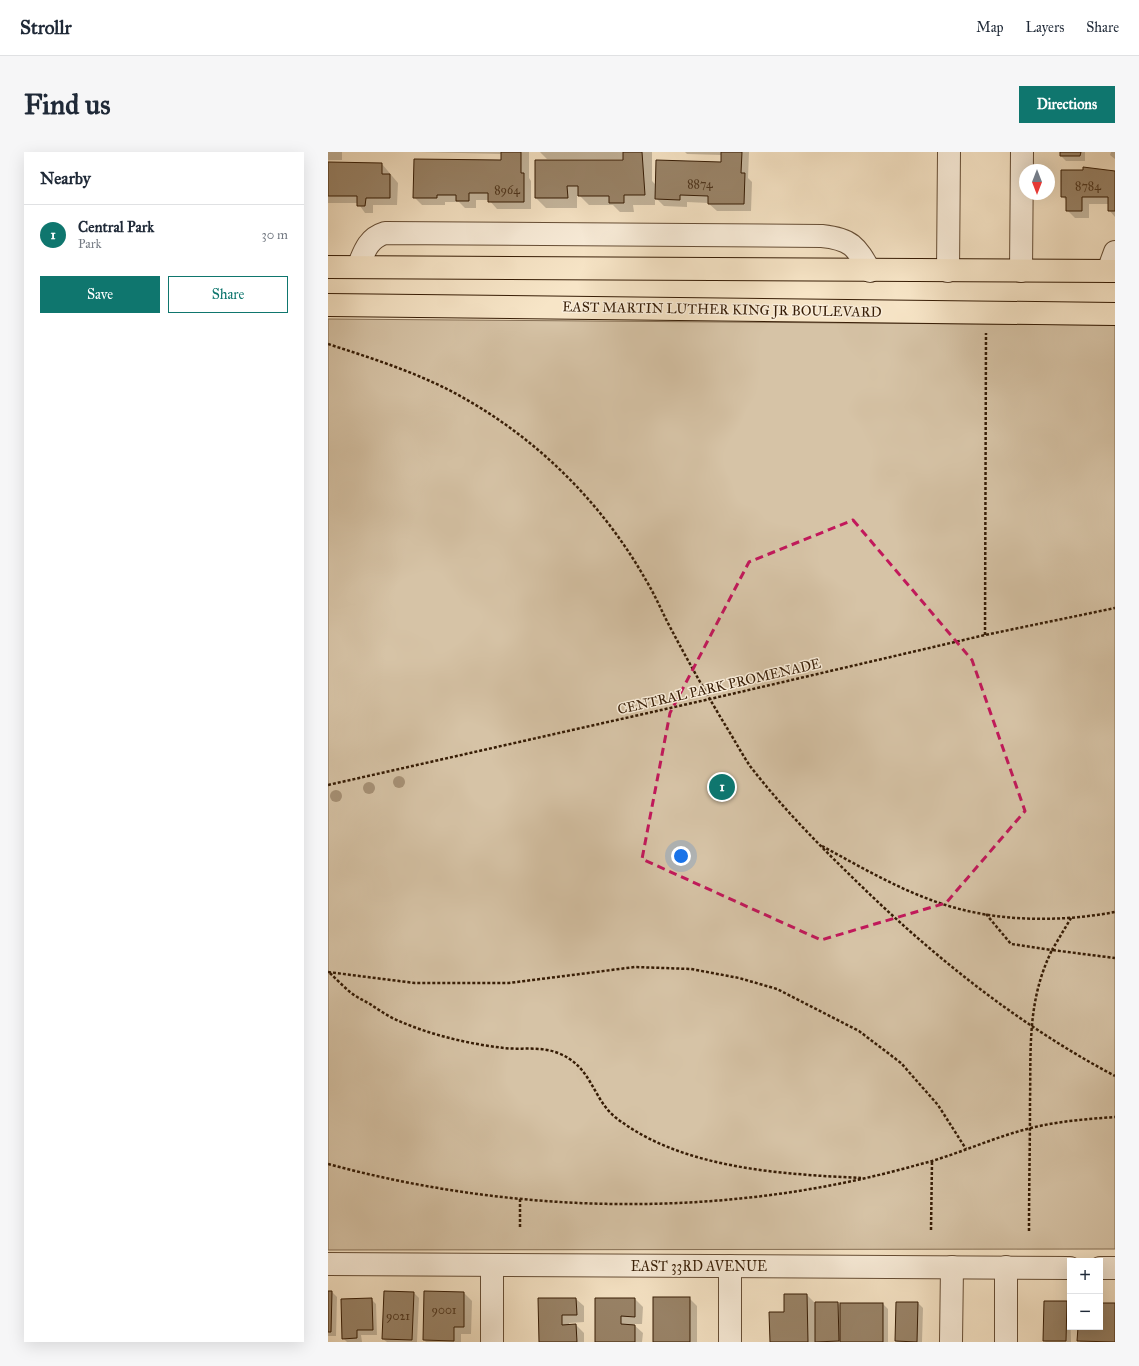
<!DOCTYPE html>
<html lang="en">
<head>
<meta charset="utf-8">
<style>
  :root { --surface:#fff; --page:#f6f6f7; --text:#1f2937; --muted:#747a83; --line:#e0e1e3; --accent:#0f766e }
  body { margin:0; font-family:"IM FELL Great Primer",serif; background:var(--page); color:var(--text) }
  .controls { position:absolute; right:12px; bottom:12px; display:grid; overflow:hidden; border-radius:0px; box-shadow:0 4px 16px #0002 }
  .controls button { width:36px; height:36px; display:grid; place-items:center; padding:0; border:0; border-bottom:1px solid var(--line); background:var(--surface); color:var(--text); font:20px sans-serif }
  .compass { position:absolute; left:691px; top:12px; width:36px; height:36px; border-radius:50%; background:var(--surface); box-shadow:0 4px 16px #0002; rotate:180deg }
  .you { position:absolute; left:353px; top:704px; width:14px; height:14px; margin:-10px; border:3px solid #fff; border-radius:50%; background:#1a73e8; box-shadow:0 0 0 6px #1a73e833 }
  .badge { display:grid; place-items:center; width:26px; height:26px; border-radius:50%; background:var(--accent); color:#fff; font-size:13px; font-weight:700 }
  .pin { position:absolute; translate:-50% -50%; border:2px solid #fff; box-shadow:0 1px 4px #0006 }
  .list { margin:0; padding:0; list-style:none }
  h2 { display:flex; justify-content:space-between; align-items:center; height:52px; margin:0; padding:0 16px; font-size:17px }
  h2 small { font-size:13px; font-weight:400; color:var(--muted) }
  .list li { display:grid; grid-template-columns:26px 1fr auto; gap:12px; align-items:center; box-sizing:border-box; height:60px; padding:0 16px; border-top:1px solid var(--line) }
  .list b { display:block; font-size:15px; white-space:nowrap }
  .list p { margin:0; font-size:13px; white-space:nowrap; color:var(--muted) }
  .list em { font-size:13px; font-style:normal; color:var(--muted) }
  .actions { display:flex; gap:8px; padding:12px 16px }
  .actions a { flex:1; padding:9px 0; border:1px solid var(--accent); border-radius:0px; text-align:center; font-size:14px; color:var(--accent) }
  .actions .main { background:var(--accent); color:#fff }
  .map { position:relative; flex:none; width:787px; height:1190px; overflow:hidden; border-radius:0px }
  header { display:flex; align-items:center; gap:24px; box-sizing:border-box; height:56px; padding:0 20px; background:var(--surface); border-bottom:1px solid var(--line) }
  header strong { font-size:19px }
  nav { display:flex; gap:22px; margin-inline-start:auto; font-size:14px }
  .intro { display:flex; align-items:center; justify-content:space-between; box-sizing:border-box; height:96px; padding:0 24px }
  h1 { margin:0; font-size:28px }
  .button { padding:10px 18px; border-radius:0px; background:var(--accent); color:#fff; font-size:14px; font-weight:700 }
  main { display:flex; gap:24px; padding:0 24px }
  aside { flex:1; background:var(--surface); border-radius:0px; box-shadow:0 4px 16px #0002 }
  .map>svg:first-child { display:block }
</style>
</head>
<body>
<header>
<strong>Strollr</strong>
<nav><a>Map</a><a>Layers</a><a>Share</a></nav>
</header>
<div class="intro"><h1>Find us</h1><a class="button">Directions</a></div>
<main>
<aside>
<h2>Nearby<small></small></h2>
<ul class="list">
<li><span class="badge">1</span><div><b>Central Park</b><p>Park</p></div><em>30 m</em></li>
</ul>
<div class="actions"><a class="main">Save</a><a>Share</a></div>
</aside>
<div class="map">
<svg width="787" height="1190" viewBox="0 0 787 1190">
  <rect width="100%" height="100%" fill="#f7e5c7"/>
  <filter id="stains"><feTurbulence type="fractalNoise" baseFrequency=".005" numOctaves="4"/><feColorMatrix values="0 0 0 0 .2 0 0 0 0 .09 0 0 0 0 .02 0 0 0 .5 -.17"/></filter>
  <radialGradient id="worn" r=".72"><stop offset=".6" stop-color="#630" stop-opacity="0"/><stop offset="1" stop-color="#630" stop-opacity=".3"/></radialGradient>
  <polygon fill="#d6c3a6" stroke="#867056" points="0,167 787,173 787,1097 0,1098"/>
  <g fill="#0003">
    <rect x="0" y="0" width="14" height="8"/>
    <polygon points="92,0 201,0 201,26 203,29 203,57 169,57 161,48 148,48 148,56 137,56 131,50 117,50 117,53 94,53 86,45 174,9 174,2"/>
    <polygon points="212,0 324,0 324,29 327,32 327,39 329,39 394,11 394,3 359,2 357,0 421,0 420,26 424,30 423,59 389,59 380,51 359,50 359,55 336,54 327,45 327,53 305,53 306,60 292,60 285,53 261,53 252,44 249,44 249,56 218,56 208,46 296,9 296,7 219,7"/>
    <polygon points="733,0 757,0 757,9 738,9 733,4"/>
    <polygon points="783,0 787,0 787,7 782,3"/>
    <polygon points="0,11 54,12 70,31 69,53 45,53 45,61 37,61 30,51 0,51"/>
    <polygon points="756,16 787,20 787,65 781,58 781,52 761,52 761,66 747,66 739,58 739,49 734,44 756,19"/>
    <polygon points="0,1140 4,1140 9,1145 8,1184 0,1184"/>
    <polygon points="86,1141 91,1146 89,1190 59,1190 55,1187"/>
    <polygon points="136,1141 144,1149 143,1182 133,1182 133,1190 98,1190 96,1188"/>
    <polygon points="457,1143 479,1143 487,1151 510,1151 513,1154 555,1152 560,1157 560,1190 489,1190 487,1188 487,1190 443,1190 457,1161"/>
    <polygon points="361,1146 369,1154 369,1190 326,1190"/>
    <polygon points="43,1147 48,1152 49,1183 33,1183 34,1190 19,1190 15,1186"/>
    <polygon points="211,1147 248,1147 256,1154 256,1170 241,1171 241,1174 248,1173 256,1181 256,1190 212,1190"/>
    <polygon points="307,1147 315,1155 314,1172 305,1172 315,1181 314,1190 268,1190"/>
    <polygon points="738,1150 742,1154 743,1190 718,1190 716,1189"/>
    <polygon points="590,1151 595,1156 594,1190 569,1190 568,1189"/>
    <polygon points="772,1152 787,1152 787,1190 752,1190 750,1175 772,1175"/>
  </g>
  <g fill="#9a856a" stroke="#361c05">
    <polygon points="173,0 193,0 193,21 196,21 196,50 160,50 160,41 141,41 141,49 128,49 128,43 109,43 109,46 85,46 86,7 173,8"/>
    <polygon points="295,0 314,0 317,43 296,43 296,51 281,51 281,44 250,44 250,34 239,34 240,46 207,46 207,8 295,8"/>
    <polygon points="393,0 414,0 413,21 417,21 416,52 380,52 380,44 352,43 352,48 327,47 328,8 393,10"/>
    <polygon points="732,0 753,0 752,4 732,4"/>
    <polygon points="0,10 54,11 54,22 62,22 62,46 38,46 37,54 29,54 29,44 0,44"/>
    <polygon points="755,15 787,19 787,59 780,59 780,45 754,45 754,59 738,59 738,45 733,45 733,18 755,18"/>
    <polygon points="0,1139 4,1139 3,1180 0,1180"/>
    <polygon points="56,1139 86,1140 84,1188 54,1187"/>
    <polygon points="96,1139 136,1140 136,1175 126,1175 126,1189 95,1188"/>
    <polygon points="456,1142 479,1142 480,1190 442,1190 441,1160 456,1160"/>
    <rect x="325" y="1145" width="37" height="45"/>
    <polygon points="44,1146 45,1178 29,1178 29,1186 14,1187 13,1147"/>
    <polygon points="210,1146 248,1146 249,1163 234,1163 234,1173 248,1172 249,1190 211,1190"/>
    <polygon points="267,1146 307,1146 307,1165 293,1164 293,1172 307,1173 307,1190 267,1190"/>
    <polygon points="716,1149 739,1149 738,1189 715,1189"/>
    <polygon points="487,1150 510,1150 511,1189 487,1190"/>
    <polygon points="568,1150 590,1150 589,1190 567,1189"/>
    <rect x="512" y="1151" width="43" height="39"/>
    <polygon points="772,1151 787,1151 787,1190 749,1189 750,1175 772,1175"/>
  </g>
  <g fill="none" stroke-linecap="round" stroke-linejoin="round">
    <defs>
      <g id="minor">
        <path d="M30 115C36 100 40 86 57 81L494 84C523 87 528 94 542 119"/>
        <polyline points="620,119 621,0"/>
        <polyline points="693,119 694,0"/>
        <polyline points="780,119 787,100"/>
        <polyline points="0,1112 742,1116"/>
        <polyline points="772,1116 787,1116"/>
        <polyline points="164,1190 164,1113"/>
        <polyline points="402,1190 402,1114"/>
        <polyline points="623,1190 624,1115"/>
        <polyline points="678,1190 678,1115"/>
      </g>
      <g id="major">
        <polyline points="0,115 787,119"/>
        <polyline points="0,153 787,162"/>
      </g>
    </defs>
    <use href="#minor" stroke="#664e36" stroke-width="24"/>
    <use href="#major" stroke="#361c05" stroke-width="24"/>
    <g stroke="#361c05" stroke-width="2.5" stroke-dasharray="3 2" stroke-linecap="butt">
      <path d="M0 192C40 205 81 218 119 237 203 280 273 348 319 430 328 445 334 460 342 475 360 509 379 543 399 576 407 589 414 602 422 614 453 654 488 690 523 724 602 802 689 872 787 924"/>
      <polyline points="657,483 658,181"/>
      <polyline points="0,633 382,547 657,483 787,456"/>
      <path d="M494 694C529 713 565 734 603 748 661 770 727 771 787 760"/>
      <polyline points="658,762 683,792 724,798 743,766"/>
      <polyline points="0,820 87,831 181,831 307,815 363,817 411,826 449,837 531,879 573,911 610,953 638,997"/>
      <path d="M2 821C8 827 15 834 22 840 28 845 35 848 42 852 51 858 61 865 71 869 103 883 141 892 176 896 194 898 213 894 230 901 264 914 264 946 287 965 353 1017 453 1022 533 1026"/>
      <path d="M0 1012C174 1059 362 1066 538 1026 560 1021 582 1015 604 1009 637 999 670 984 703 976 731 969 759 967 787 965"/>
      <polyline points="192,1047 192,1077"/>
      <polyline points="603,1078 604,1009"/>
      <path d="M701 1079C701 1036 702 993 702 951 703 896 699 849 724 798L787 806"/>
    </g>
    <use href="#minor" stroke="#faeedb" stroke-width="22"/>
    <use href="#major" stroke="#f7e5c7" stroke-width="22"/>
  </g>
  <g fill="#a79277">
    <circle cx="71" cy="630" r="6"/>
    <circle cx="41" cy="636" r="6"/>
    <circle cx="8" cy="644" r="6"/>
  </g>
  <path fill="none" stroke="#c2185b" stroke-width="3" stroke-dasharray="8 5" stroke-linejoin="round" d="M525 368 644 508 697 659 618 751 493 788 314 707 342 561 421 410Z"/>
  <g text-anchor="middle" stroke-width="3" stroke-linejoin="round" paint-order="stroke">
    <g font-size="12" fill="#4f361e">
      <text x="372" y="36">8874</text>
      <text x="760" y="38">8784</text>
      <text x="179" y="42">8964</text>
      <text x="116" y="1162">9001</text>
      <text x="70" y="1168">9021</text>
    </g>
    <g font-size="14" fill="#361c05" stroke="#faeedb">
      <text transform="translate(394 157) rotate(1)" y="5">EAST MARTIN LUTHER KING JR BOULEVARD</text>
      <text transform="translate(391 534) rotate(-13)" y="5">CENTRAL PARK PROMENADE</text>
      <text x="371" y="1119">EAST 33RD AVENUE</text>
    </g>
  </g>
  <rect width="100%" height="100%" filter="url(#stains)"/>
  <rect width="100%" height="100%" fill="url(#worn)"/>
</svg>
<div class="controls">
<button>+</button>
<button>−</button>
</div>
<svg class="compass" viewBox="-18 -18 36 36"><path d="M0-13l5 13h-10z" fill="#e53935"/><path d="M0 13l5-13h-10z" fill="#747a83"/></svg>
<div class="you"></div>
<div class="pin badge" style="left:394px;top:635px">1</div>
</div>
</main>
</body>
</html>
